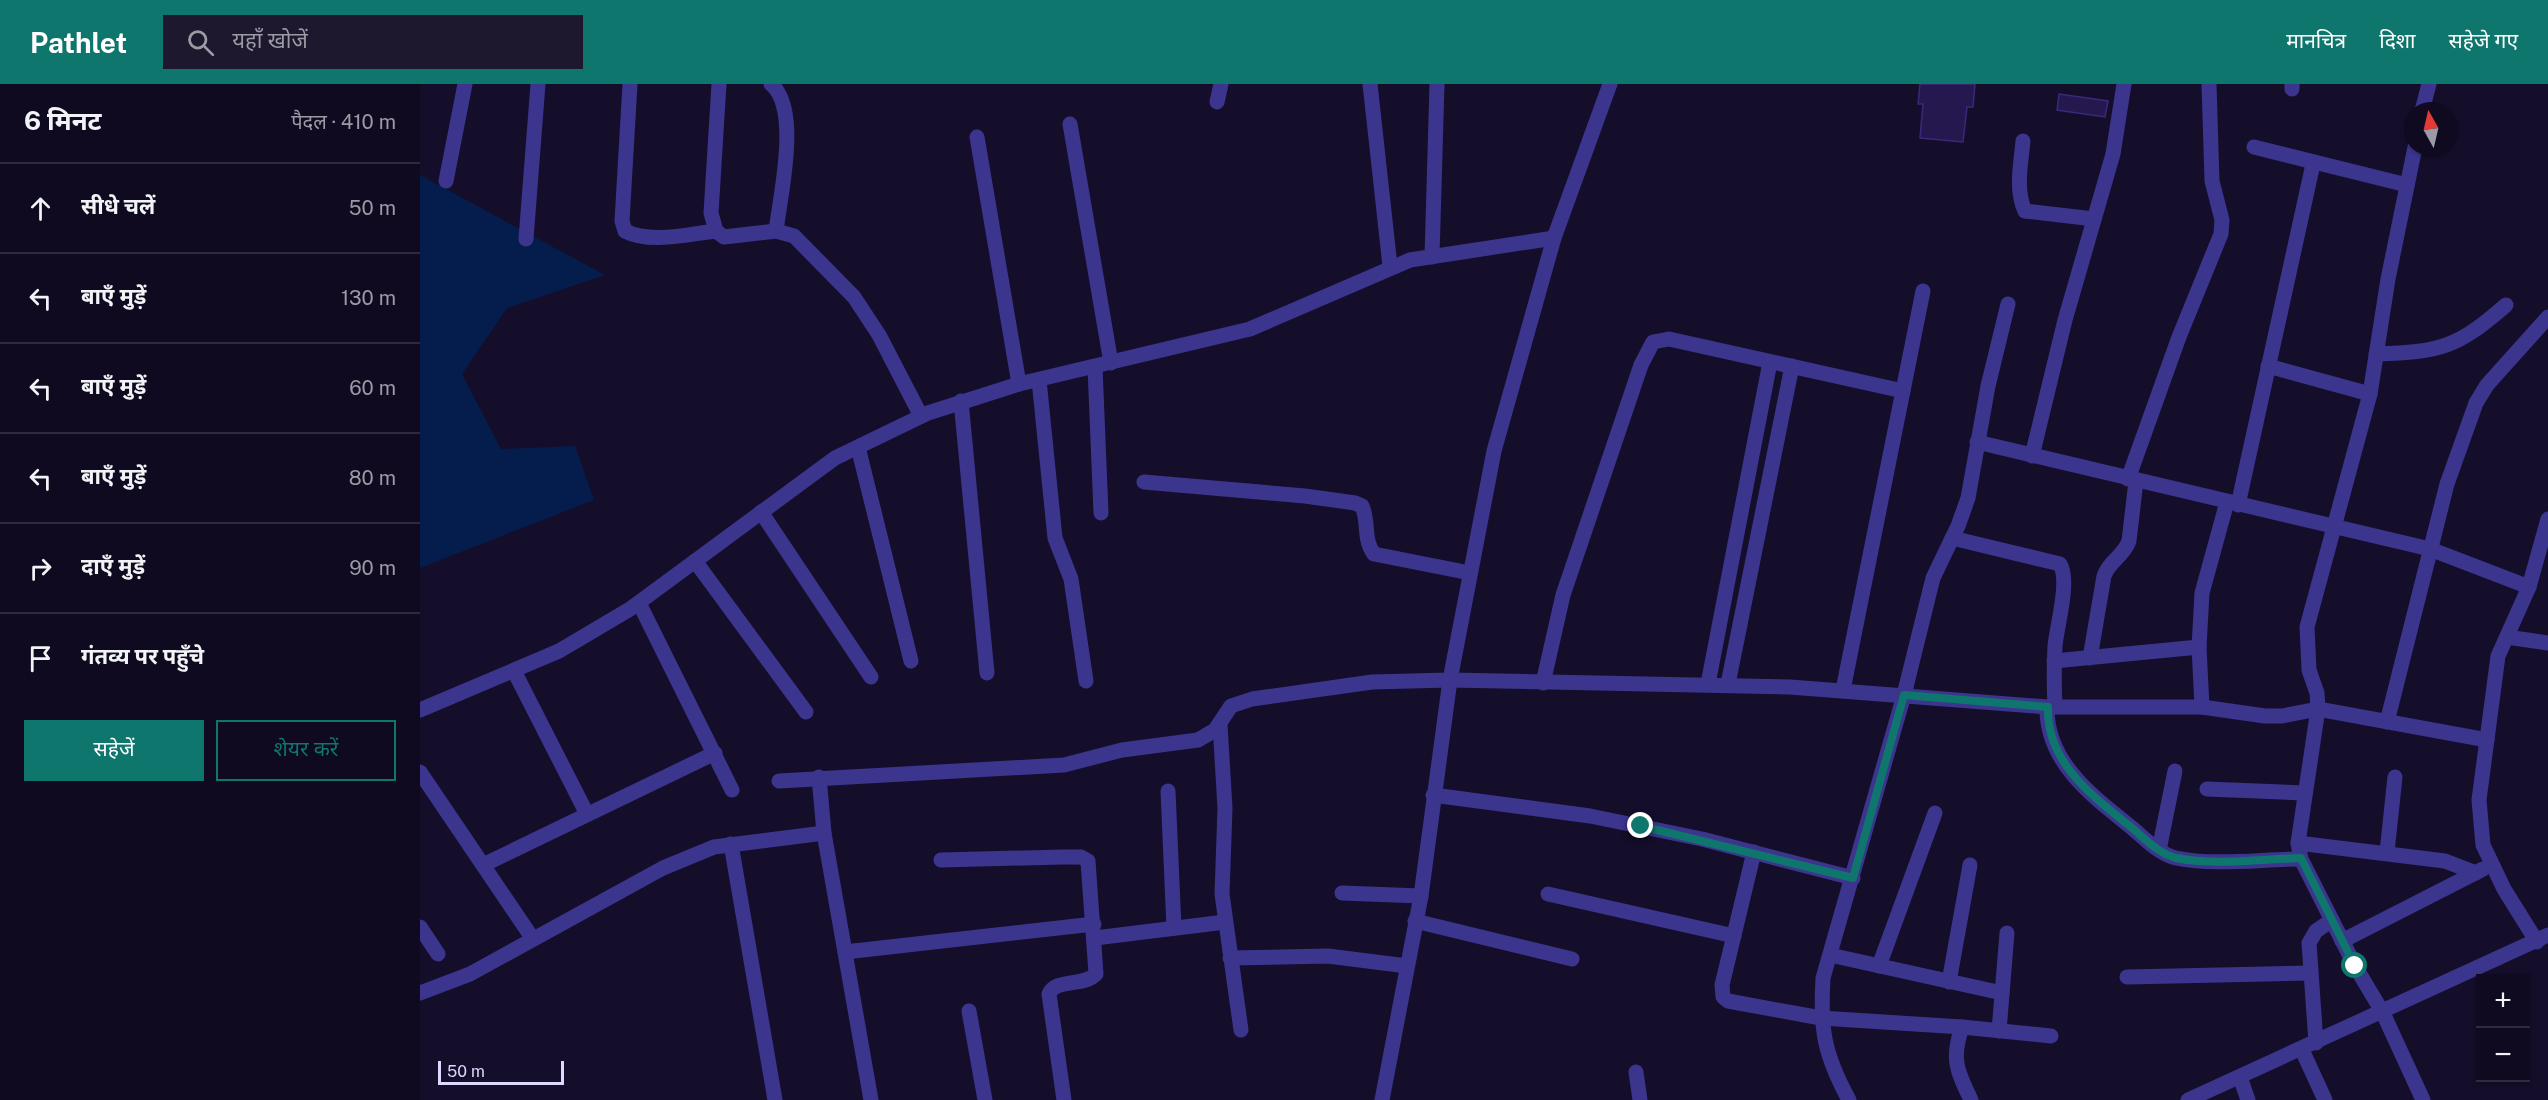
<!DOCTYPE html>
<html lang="hi">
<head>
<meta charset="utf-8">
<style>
  :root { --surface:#0f0a20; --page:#1d182d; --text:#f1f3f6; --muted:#9b9aa5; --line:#2f2b3e; --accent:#0f766e }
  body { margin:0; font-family:"Public Sans","Noto Sans Devanagari",sans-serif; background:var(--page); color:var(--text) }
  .controls { position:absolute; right:18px; bottom:18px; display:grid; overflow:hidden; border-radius:0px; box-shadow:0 2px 4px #0004 }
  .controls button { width:54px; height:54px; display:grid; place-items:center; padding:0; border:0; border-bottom:2px solid var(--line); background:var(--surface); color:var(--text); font:30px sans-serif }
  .compass { position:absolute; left:1984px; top:18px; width:54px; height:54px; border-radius:50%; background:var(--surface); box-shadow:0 2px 4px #0004; rotate:352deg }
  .scale { position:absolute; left:18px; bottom:15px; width:126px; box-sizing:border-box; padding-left:6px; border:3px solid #ddd8ff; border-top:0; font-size:16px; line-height:21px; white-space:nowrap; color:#ddd8ff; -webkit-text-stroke:4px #140e2b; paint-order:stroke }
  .stop { position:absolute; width:18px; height:18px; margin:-14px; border:4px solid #0f766e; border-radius:50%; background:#fff }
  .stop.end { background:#0f766e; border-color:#fff; box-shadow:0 2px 6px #0008 }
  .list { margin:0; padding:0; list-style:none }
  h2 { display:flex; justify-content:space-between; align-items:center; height:78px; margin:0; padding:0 24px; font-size:26px }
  h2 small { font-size:20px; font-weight:400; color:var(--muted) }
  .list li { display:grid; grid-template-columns:39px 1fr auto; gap:18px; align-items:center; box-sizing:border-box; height:90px; padding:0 24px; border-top:2px solid var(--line) }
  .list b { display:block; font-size:22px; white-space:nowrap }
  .list em { font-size:20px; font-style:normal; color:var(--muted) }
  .actions { display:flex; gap:12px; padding:18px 24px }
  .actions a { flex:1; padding:14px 0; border:2px solid var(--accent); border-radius:0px; text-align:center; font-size:21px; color:var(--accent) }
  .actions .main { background:var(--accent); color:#fff }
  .icon { flex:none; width:33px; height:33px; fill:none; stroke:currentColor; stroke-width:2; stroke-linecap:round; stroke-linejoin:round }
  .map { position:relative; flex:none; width:2128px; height:1016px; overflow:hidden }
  header { display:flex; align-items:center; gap:36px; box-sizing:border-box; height:84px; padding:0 30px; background:var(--accent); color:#fff }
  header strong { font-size:28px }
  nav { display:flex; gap:33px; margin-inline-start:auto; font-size:21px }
  .search { width:420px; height:54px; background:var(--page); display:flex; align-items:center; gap:15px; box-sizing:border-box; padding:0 21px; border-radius:0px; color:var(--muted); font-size:22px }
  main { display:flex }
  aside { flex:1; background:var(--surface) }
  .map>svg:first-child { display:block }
</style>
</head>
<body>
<header>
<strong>Pathlet</strong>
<div class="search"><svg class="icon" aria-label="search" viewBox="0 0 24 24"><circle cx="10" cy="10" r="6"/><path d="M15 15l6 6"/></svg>यहाँ खोजें</div>
<nav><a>मानचित्र</a><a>दिशा</a><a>सहेजे गए</a></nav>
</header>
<main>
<aside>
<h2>6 मिनट<small>पैदल · 410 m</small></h2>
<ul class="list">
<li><svg class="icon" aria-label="ahead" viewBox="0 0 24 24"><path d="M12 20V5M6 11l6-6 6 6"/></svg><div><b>सीधे चलें</b></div><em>50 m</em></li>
<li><svg class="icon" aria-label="left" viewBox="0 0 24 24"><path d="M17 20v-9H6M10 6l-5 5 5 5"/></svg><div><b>बाएँ मुड़ें</b></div><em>130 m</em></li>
<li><svg class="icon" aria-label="left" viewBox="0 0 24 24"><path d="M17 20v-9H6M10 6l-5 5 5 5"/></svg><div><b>बाएँ मुड़ें</b></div><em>60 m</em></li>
<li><svg class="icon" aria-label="left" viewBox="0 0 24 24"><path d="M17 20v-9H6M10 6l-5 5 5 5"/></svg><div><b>बाएँ मुड़ें</b></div><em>80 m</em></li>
<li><svg class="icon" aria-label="right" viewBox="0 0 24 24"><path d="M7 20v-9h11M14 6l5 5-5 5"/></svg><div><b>दाएँ मुड़ें</b></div><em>90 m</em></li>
<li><svg class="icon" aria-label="arrive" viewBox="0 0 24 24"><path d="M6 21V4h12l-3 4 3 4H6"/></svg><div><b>गंतव्य पर पहुँचे</b></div></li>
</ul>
<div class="actions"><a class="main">सहेजें</a><a>शेयर करें</a></div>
</aside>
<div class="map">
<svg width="2128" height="1016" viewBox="0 0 2128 1016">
  <rect width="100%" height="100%" fill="#140e2b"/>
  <polygon fill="#051d4c" points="0,91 185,191 87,224 42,290 81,365 155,362 174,416 0,484"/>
  <g fill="#25184e" stroke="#3b287c" stroke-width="1.5">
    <polygon points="1500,0 1555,0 1553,23 1547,23 1543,58 1500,54 1503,20 1498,20"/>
    <polygon points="1639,10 1688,17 1685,33 1637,26"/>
  </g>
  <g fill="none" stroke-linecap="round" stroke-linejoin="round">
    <g stroke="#3b358e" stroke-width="15">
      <path d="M210 0 202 137 205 147C230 160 269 150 296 147"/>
      <polyline points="299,0 291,129 296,147 304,153 356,147 374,152 434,213 459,251 501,332"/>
      <path d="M351 0C381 25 360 112 356 147"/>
      <polyline points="950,0 970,182"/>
      <polyline points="1872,5 1872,0"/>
      <polyline points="797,18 801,0"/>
      <polyline points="2002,27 2009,0"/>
      <polyline points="650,40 691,279"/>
      <polyline points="557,53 599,300"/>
      <path d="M1603 57C1601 80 1595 106 1605 127L1674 135"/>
      <polyline points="1834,63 1987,101"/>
      <polyline points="1995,63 1968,195 1950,310 1887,543 1889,586 1897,609 1898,625 1878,759 1881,775 1935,882 1963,929 2003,1016"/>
      <polyline points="26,97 45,0"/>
      <polyline points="106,155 118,0"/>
      <polyline points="1012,173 1017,0"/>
      <path d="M1956 270C2020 268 2037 264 2086 221"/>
      <polyline points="1848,282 1950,310"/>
      <polyline points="675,283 681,429"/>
      <polyline points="619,296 635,454 651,495 666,597"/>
      <polyline points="541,317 567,589"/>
      <polyline points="1557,358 2010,465 2109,503"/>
      <polyline points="438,363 491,577"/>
      <polyline points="1612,372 1645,236 1693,70 1704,0"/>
      <polyline points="1708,395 1759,253 1801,150 1802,136 1792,97 1789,0"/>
      <path d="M724 398 885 412 935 419 942 422C949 437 943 456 954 470L1050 489"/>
      <polyline points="1818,421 1893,80"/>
      <polyline points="341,428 451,593"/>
      <path d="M1532 454 1640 480C1650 497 1637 541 1635 562 1634 582 1634 603 1635 623"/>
      <polyline points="275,477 386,628"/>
      <polyline points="219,519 312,706"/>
      <polyline points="2087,553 2128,559"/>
      <path d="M1670 574 1684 492C1689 477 1703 473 1709 457L1716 397"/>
      <polyline points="1634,577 1779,563"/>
      <polyline points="94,587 167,730"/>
      <polyline points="1123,599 1143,511 1221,281 1233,258 1249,255 1483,307"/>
      <polyline points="1288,600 1350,278"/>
      <polyline points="1308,600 1372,282"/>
      <polyline points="1423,606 1503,207"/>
      <path d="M1627 623C1626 678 1672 712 1711 743 1724 754 1739 770 1756 774 1796 782 1841 775 1881 775"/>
      <polyline points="1782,623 1779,563 1782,509 1807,418"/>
      <polyline points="0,626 139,567 210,525 415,374 508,329 599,300 830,245 990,176 1134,154"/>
      <polyline points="1967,638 2027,400 2056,319 2067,301 2128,233"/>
      <polyline points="800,641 805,724 802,810 821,946"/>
      <polyline points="0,688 113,855"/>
      <polyline points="399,693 404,749 451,1016"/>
      <polyline points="359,697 644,681 702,666 778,656 795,646 811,622 832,615 952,598 1030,596 1370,603 1627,623 1782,623 1845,632 1862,632 1898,625 2067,656"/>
      <polyline points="1787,705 1884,709"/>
      <polyline points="748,707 754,844"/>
      <polyline points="1013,711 1170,732 1282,755 1433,794"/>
      <polyline points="1878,759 2025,777 2056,789"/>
      <polyline points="311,760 355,1016"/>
      <polyline points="1739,766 1755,687"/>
      <polyline points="1334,768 1302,901 1303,913 1308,917 1401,934 1542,943"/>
      <polyline points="1967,768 1975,693"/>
      <path d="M521 776 643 773H661L668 777 676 890C664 903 636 894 629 910L644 1016"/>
      <polyline points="63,781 295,669"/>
      <polyline points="922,809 1001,812"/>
      <polyline points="1128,810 1314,852"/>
      <polyline points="995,837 1152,875"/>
      <polyline points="0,843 18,870"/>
      <polyline points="675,854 805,838"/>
      <polyline points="1922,857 2063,785"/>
      <polyline points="2117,858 2084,805 2063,761 2059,716 2078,572 2109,503 2128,435"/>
      <polyline points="425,868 674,840"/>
      <polyline points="1410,871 1582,909"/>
      <polyline points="810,874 908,872 987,882"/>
      <polyline points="1459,882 1515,729"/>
      <polyline points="1707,893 1890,889"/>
      <polyline points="1529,898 1550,781"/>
      <polyline points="0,909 50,890 243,784 294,763 404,749"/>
      <polyline points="549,927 565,1016"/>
      <polyline points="1579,947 1587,849"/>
      <polyline points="1896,959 1889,859 1896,847 1912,836"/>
      <polyline points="1882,966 1905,1016"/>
      <polyline points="1216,988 1220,1016"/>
      <polyline points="1820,993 1828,1016"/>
      <polyline points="962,1016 1001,812 1030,596 1074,367 1134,154 1190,0"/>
      <path d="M1429 1016C1404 970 1400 946 1403 894L1484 611 1513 494 1538 442 1548 414 1568 302 1588 220"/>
      <path d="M1551 1016C1537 987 1531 975 1542 943L1631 952"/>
      <polyline points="1768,1016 2128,851"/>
    </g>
  </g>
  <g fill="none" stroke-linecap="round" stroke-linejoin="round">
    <path stroke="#0f766e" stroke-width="8" d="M1221 742 1433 794 1484 611 1628 623C1626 678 1672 712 1711 743 1724 754 1739 770 1756 774 1796 782 1841 775 1881 774L1935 882"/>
  </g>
</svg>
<div class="controls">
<button>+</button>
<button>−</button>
</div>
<svg class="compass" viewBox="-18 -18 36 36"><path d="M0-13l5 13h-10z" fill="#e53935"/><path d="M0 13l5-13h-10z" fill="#9b9aa5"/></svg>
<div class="scale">50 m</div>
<div class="stop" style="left:1935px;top:882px"></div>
<div class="stop end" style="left:1221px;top:742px"></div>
</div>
</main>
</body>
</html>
